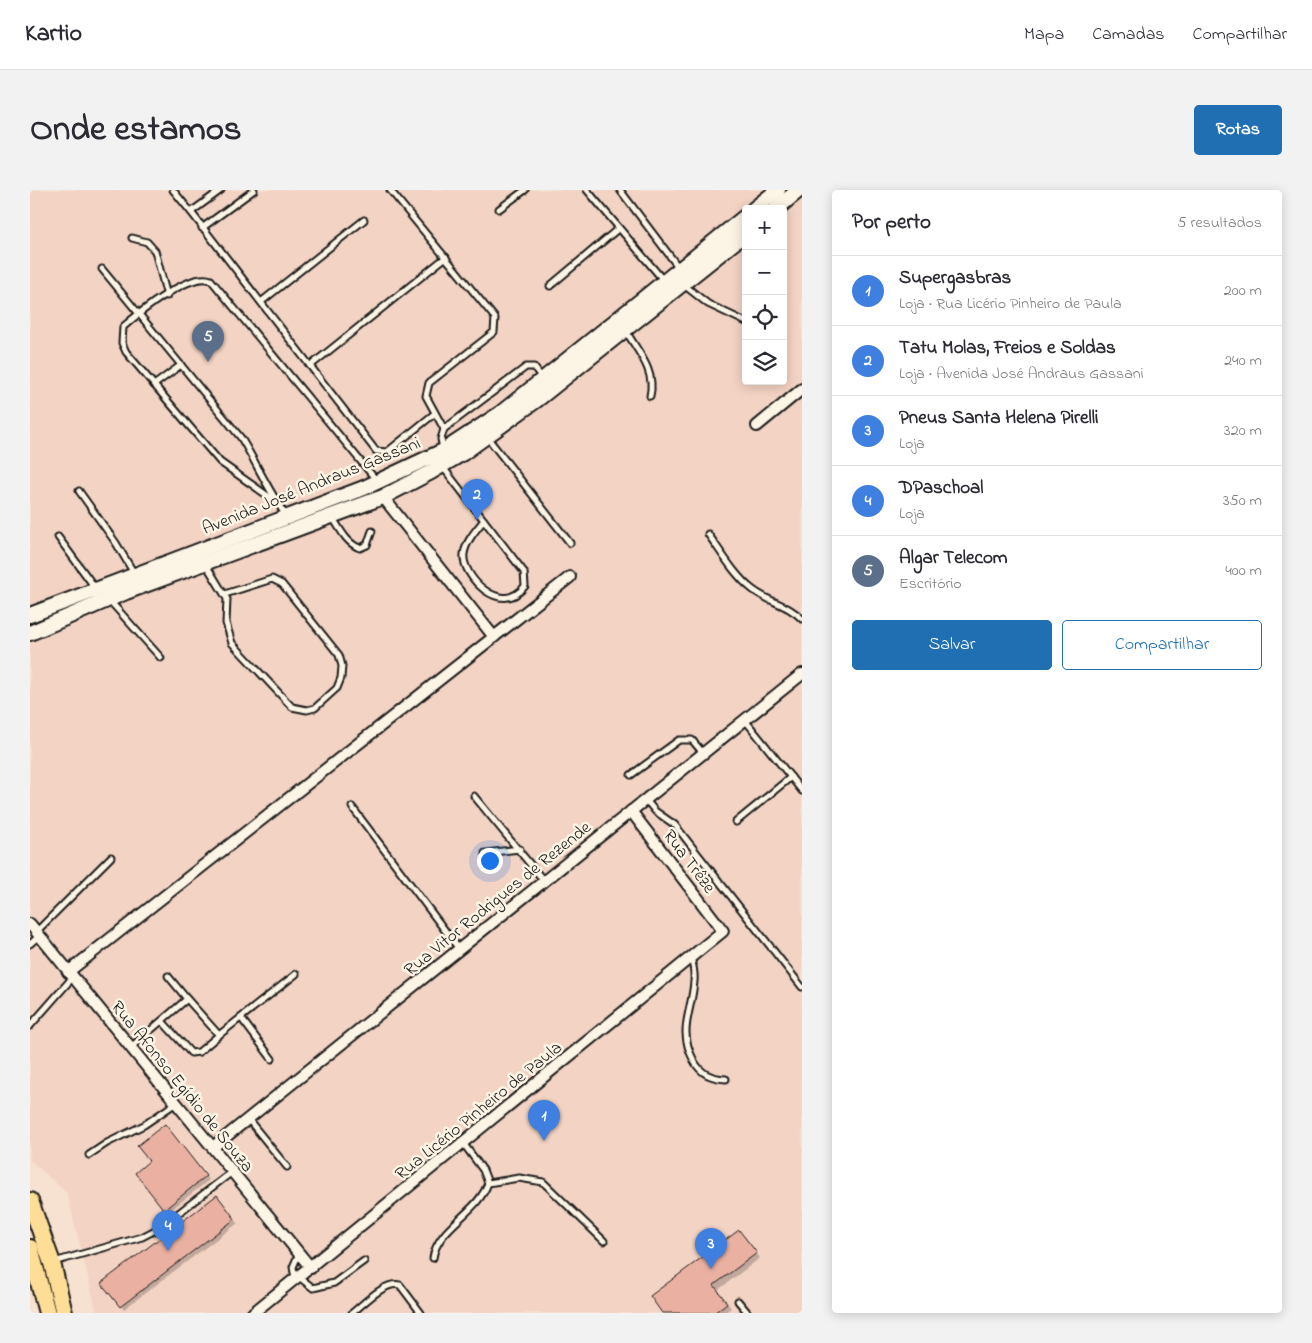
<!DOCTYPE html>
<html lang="pt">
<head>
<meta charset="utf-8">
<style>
  :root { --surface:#fff; --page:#f2f2f3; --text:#2b2b33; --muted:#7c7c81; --line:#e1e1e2; --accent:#1f6fb2 }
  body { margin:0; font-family:"Indie Flower",sans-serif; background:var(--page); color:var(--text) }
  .controls { position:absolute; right:15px; top:15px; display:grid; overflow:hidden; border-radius:5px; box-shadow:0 2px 12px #0003 }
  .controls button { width:45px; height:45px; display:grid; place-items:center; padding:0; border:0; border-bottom:1px solid var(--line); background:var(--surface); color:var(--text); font:25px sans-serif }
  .you { position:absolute; left:459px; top:670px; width:18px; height:18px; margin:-12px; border:4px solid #fff; border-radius:50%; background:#1a73e8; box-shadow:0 0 0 8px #1a73e833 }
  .badge { display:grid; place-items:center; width:32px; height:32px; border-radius:50%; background:var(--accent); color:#fff; font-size:16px; font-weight:700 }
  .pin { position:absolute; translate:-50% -41px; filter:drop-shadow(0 1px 2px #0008) }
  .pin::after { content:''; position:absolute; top:26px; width:18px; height:15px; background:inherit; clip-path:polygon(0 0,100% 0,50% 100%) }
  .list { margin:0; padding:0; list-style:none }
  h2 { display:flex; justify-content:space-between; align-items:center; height:65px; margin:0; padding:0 20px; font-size:21px }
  h2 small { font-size:16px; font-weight:400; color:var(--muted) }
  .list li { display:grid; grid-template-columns:32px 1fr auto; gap:15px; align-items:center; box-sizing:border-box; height:70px; padding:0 20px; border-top:1px solid var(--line) }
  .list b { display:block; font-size:19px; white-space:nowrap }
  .list p { margin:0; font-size:16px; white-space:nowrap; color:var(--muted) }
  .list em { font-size:16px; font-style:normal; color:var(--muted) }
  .actions { display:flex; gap:10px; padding:15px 20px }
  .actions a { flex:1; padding:11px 0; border:1px solid var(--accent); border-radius:5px; text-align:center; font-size:18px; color:var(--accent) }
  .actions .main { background:var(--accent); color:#fff }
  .icon { flex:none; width:28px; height:28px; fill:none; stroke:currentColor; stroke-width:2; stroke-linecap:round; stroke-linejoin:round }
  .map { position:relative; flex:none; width:772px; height:1123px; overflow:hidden; border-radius:5px }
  header { display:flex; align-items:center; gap:30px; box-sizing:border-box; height:70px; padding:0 25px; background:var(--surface); border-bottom:1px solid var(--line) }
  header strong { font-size:24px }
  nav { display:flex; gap:28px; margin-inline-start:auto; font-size:18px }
  .intro { display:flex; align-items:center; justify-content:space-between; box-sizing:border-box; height:120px; padding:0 30px }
  h1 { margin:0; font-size:35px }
  .button { padding:12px 22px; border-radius:5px; background:var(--accent); color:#fff; font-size:18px; font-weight:700 }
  main { display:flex; gap:30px; padding:0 30px }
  aside { flex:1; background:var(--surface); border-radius:5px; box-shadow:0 2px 12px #0003 }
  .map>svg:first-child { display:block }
</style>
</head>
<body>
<header>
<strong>Kartio</strong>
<nav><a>Mapa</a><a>Camadas</a><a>Compartilhar</a></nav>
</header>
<div class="intro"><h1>Onde estamos</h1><a class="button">Rotas</a></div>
<main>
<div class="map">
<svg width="772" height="1123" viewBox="0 0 772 1123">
  <rect width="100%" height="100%" fill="#f7e1d1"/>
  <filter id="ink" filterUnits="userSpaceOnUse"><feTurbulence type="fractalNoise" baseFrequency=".02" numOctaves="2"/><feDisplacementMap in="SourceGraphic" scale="10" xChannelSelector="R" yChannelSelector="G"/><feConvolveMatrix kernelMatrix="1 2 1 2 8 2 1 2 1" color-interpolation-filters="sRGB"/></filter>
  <g filter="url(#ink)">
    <path fill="#f3d3c3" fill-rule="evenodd" d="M0 0H772V1123H67L37 1003 0 970ZM716 19H753V191H716Z"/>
    <g fill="#0003">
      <polygon points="138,939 179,990 138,1022 135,1019"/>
      <polygon points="190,1010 208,1033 94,1119 91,1116"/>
      <polygon points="714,1046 730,1068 688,1100 701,1118 694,1123 634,1123 621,1107"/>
    </g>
    <g fill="#eab1a2" stroke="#1c1c1c">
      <polygon points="135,934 176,986 134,1020 105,983 119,971 107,956"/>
      <polygon points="187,1005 205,1029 90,1117 71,1093"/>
      <polygon points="709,1040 727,1063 684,1095 697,1113 684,1123 632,1123 620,1106"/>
    </g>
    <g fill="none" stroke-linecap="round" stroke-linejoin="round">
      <defs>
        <g id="service">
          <polyline points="143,0 161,22"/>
          <polyline points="191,0 161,22 346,261 357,262 404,224"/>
          <polyline points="360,0 465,128 464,142 399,193 396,206 414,239"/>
          <polyline points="557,0 634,91"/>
          <polyline points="590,0 649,78"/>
          <polyline points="469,19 495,0"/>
          <polyline points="172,38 224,0"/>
          <polyline points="102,48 117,52 125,61 137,106"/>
          <path d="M72 79 211 248C227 274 239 302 257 327"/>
          <polyline points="654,95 678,114 716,132"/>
          <polyline points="520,96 589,38"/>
          <polyline points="231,112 334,30"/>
          <path d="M596 141C608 162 626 181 620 206"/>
          <polyline points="280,176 416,67"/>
          <polyline points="124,195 151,175"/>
          <polyline points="457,247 540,353"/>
          <polyline points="413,259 411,249 414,239 496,177 504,177 512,188"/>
          <path d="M412 276 494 382 495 396C471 428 431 385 434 364 436 351 446 340 454 330"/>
          <polyline points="49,301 86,353 105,385"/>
          <path d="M245 311 190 272 96 162 92 153 93 137C109 123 160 81 181 90L347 291"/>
          <path d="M303 328C310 339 317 354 330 358L337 355 342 341"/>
          <path d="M678 344C691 362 705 386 722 399 738 412 758 414 772 429"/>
          <polyline points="28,347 66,399"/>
          <polyline points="175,373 197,409 196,433 202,453 262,517 277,520 285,518 307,498 311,488 312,476 309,465 252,394 242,389 195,404"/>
          <polyline points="80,411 131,468"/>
          <polyline points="715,530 772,601"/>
          <polyline points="601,585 649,550 662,550 673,563"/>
          <polyline points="444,606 514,691"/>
          <polyline points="616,610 625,621 645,635 772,797"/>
          <polyline points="322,617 429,759"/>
          <polyline points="706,632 761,587"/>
          <polyline points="455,663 490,659"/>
          <polyline points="6,742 81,667"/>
          <polyline points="0,754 9,746"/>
          <path d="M661 767C663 775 665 783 664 791 662 823 647 839 664 871 671 884 681 888 696 889"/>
          <polyline points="138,786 157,809"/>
          <polyline points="211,828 242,869"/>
          <polyline points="132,831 161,863 169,862 189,845"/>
          <polyline points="0,836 43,787"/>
          <polyline points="101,857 157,809 189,845 266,784"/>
          <polyline points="218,929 257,977"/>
          <polyline points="59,965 77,953 114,935 146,913"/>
          <polyline points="458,993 489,988 513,992 574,1051"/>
          <polyline points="269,1063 263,1077 264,1083 283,1098 304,1093 334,1071"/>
          <path d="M403 1068C407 1037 448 1023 458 993L453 980 433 953"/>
          <polyline points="24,1072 112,1047 129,1038 202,982"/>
          <polyline points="708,1111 718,1123"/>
          <path d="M322 1123C334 1114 354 1091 370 1095L391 1123"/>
        </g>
        <g id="minor">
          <polyline points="727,236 772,199"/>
          <polyline points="353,307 464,447"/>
          <polyline points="0,734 281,1078"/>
          <polyline points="38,782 540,387"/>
          <polyline points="183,957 772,484"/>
          <polyline points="223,1123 693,741 601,621"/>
        </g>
        <g id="secondary">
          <polyline points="724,19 748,0"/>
          <polyline points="746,19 769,0"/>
          <polyline points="0,425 334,298 413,261 471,223 716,26"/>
          <polyline points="0,443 96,402 353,307 401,282 433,263 508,209 716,43"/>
        </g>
        <g id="primary">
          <polyline points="0,1011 22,1073 34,1123"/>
          <polyline points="0,1058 17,1123"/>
        </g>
      </defs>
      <use href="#service" stroke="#1c1c1c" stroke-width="9"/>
      <use href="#minor" stroke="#1c1c1c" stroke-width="14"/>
      <use href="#secondary" stroke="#1c1c1c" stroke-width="18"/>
      <use href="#primary" stroke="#1c1c1c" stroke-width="20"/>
      <use href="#service" stroke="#fcf5e5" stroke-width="5"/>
      <use href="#minor" stroke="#fcf5e5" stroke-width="10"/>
      <use href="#secondary" stroke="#fcf5e5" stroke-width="14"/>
      <use href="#primary" stroke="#fedd96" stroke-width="16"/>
    </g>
  </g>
  <g text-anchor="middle" stroke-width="5" stroke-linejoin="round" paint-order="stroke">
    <g font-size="18" fill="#1c1c1c" stroke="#fcf5e5">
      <text transform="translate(281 295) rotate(-22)" y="6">Avenida José Andraus Gassani</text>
      <text transform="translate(660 671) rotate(53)" y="6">Rua Trêze</text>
      <text transform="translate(467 708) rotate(-39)" y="6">Rua Vitor Rodrigues de Rezende</text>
      <text transform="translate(153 896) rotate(51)" y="6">Rua Afonso Egídio de Souza</text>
      <text transform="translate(448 920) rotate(-39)" y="6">Rua Licério Pinheiro de Paula</text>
    </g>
  </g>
</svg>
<div class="controls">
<button>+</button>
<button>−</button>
<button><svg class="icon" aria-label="locate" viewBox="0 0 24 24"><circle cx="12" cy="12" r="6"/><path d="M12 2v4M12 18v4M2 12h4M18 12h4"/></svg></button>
<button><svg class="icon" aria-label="layers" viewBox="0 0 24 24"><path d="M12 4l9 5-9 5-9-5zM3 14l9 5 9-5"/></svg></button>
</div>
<div class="you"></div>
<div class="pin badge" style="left:514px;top:951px;background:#3f7fe0">1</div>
<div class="pin badge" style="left:447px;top:330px;background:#3f7fe0">2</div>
<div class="pin badge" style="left:681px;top:1079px;background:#3f7fe0">3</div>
<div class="pin badge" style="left:138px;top:1061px;background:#3f7fe0">4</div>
<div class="pin badge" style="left:178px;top:172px;background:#5c6f8a">5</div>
</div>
<aside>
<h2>Por perto<small>5 resultados</small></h2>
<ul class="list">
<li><span class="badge" style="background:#3f7fe0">1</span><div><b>Supergasbras</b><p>Loja · Rua Licério Pinheiro de Paula</p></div><em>200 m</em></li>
<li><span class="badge" style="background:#3f7fe0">2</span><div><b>Tatu Molas, Freios e Soldas</b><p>Loja · Avenida José Andraus Gassani</p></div><em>240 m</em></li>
<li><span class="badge" style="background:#3f7fe0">3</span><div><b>Pneus Santa Helena Pirelli</b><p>Loja</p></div><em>320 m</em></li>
<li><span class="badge" style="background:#3f7fe0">4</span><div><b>DPaschoal</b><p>Loja</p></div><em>350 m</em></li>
<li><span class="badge" style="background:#5c6f8a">5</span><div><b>Algar Telecom</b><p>Escritório</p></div><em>400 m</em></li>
</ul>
<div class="actions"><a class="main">Salvar</a><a>Compartilhar</a></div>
</aside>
</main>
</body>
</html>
